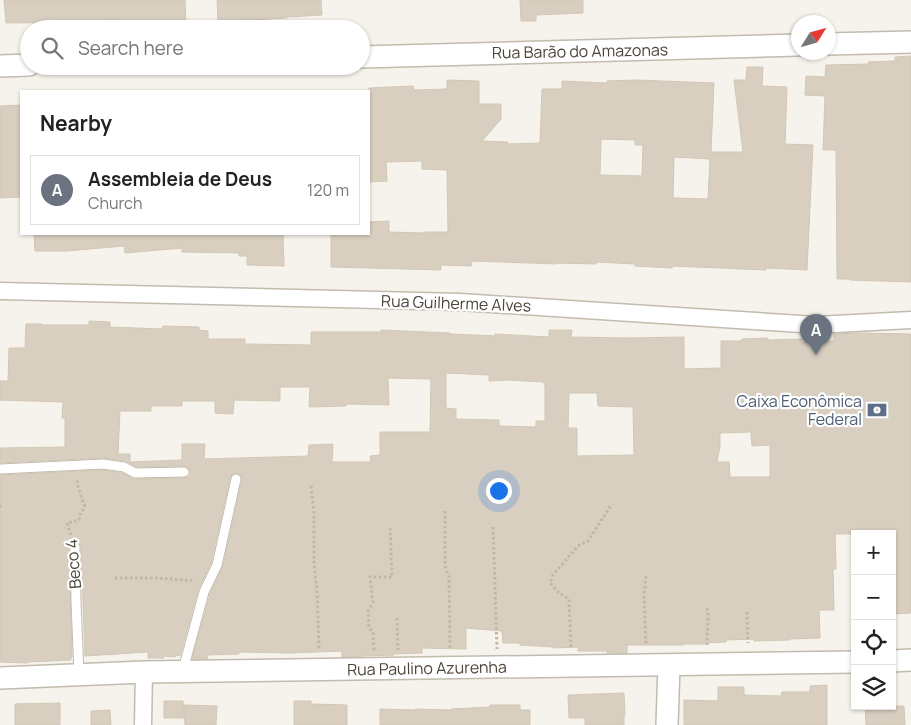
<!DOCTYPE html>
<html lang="en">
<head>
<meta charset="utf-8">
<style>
  :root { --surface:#fff; --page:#f2f2f2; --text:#222; --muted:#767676; --line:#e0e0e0; --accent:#fc3f1d }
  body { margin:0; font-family:Manrope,sans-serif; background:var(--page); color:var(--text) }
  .controls { position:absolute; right:15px; bottom:15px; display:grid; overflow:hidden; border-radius:0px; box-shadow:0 1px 4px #0004 }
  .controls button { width:45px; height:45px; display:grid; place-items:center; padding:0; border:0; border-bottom:1px solid var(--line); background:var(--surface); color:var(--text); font:25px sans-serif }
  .compass { position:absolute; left:791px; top:15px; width:45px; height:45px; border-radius:50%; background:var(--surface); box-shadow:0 1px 4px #0004; rotate:53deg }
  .you { position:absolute; left:498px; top:490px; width:18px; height:18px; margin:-12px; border:4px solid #fff; border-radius:50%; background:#1a73e8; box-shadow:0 0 0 8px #1a73e833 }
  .badge { display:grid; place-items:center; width:32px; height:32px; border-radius:50%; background:var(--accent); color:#fff; font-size:16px; font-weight:700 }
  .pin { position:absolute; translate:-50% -41px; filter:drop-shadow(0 1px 2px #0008) }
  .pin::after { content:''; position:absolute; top:26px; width:18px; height:15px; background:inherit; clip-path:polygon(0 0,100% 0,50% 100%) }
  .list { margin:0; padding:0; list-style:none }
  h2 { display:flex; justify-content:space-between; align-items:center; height:65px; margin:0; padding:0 20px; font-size:21px }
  h2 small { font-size:16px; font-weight:400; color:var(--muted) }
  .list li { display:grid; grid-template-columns:32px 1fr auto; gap:15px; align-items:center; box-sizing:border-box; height:70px; margin:0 10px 10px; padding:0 10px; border:1px solid var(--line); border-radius:0px }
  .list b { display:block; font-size:19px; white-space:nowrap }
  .list p { margin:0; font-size:16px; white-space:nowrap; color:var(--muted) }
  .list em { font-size:16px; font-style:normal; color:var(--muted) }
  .icon { flex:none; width:28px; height:28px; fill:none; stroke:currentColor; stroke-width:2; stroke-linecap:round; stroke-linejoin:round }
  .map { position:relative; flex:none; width:911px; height:725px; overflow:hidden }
  .search { position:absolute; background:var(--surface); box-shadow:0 1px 4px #0004; left:20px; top:20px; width:350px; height:55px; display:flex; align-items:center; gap:12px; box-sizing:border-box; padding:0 18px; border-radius:28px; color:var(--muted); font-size:19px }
  .panel { position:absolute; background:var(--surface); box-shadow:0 1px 4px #0004; left:20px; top:90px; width:350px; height:145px; border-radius:0px }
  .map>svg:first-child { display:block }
</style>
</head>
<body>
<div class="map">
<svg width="911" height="725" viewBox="0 0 911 725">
  <rect width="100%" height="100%" fill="#f6f3ec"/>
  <g fill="#d8cfc1" stroke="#d3c7b4" fill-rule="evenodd">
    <polygon points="4,0 185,0 186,26 166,27 166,23 130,25 130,28 114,29 113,20 85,22 6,23"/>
    <polygon points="217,0 321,0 322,15 287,17 287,18 218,22"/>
    <polygon points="520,0 583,0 583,13 536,15 536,21 521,21"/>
    <polygon points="911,56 911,282 850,280 851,279 837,279 836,150 823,150 825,96 805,95 806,76 825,77 826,65 869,64 868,62 895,61 895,57"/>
    <path d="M747 67H763L762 86 787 87 785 144 813 145 807 270 766 268V270L673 266 672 268 635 266V264L596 262V264L557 263V264L472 261 471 266 441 265V270L331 267V234H369V222L389 221V232L425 233V232H448L447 170 422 169V161L386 162 387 181 369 182V88L413 86 414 90 447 89V80L479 81V104H501V119L482 141 508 142V144L540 143 542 89H562V81L607 83V81L637 80 714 83 711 152H743L734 80H746ZM601 139 635 140V145H643L642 176 600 175ZM674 157 710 159 708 199 673 198Z"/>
    <polygon points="21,105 21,197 0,198 0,106"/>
    <polygon points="34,234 283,234 284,266 247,265 247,256 239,256 239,253 182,252 182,248 125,253 124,246 67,251 35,251"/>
    <path d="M89 321 110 322V327L162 329 163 326 199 327V330L208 331V339H245V344L311 345V332H381V330L450 333V334L495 336V334L549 337V330H572L571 337 627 338 684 337V369L721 368V341H741L742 339 768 338V340L802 339V342L834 341V334L858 333 911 334V613L892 614V534H835L836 569H833L834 610H819L820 638 789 639 790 640 754 641V639L726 640V642L705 643V644H683V645H627V653H607V651H578V647L553 648V647L520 645V643H503L502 631 466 628V649L422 648V653L394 654V655L365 656 342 657V651L289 653 239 652V654L208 655 207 659H192L210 594 223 566 242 480 241 475 235 473 232 474 230 478 211 563 198 590 180 656 176 655 175 657 164 656V658H148V652L85 656 81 547 78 542 74 541 70 544 69 547 72 657H71V660L28 662V663L0 662V475L103 470 122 473 135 479 184 478 188 477 190 475V469L184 466 137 467 125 461 104 458 0 463V448L65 447V418H62L63 402 0 400V381H8L9 348H25L26 324H42V325H89ZM446 373 489 375V381L509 380 544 382V385H545V421H536V427L499 426V420L456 419V409L446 408ZM388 378 431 379 430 432H380V455L370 456 371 462H332L333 444 309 445 308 456 204 459 205 444H182V460L130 462V454H118L120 411H151V406H182V401H215V413L233 414 234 400 280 401V387H310L309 407 346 406V404L389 405ZM569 393H597L598 406 633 407 634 455 577 456V428H568ZM751 432 752 446 770 445V477H730L729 462H717L720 446V433Z"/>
    <polygon points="827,685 827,725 684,725 684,700 718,701 718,687 744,687 744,695 781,696 782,692 810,692 810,686"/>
    <polygon points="624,693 625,715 624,715 624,725 585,725 585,718 569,718 568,695"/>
    <polygon points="164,701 183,701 184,718 164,718"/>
    <polygon points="294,701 311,701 311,704 347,705 347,725 294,725"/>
    <polygon points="60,703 60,725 15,725 15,704"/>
    <polygon points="184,705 217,706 216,725 185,725"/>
    <polygon points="490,705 520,705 520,710 530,710 530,725 380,725 380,709 415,710 415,709 451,710 451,709 490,707"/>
    <polygon points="865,706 904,706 905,725 866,725"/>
    <polygon points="110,710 111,725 91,725 91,711"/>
  </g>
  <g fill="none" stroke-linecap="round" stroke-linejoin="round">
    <defs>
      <g id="service">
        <polyline points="0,469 103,464 124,467 135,473 184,472"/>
        <polyline points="75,547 76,602 79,674"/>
        <polyline points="183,670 204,592 217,565 236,479"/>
      </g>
      <g id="minor">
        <polyline points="0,291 460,302 816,325 911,320"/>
        <polyline points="143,725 144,672"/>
      </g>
      <g id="tertiary">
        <polyline points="828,44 911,42"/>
        <polyline points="361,57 798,45"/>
        <polyline points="0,66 29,65"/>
        <polyline points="892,661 911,660"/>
        <polyline points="0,678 144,672 855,662"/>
        <polyline points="667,725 669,665"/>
      </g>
    </defs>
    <use href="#service" stroke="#c2bbae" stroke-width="11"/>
    <use href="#minor" stroke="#c2bbae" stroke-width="19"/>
    <use href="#tertiary" stroke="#c2bbae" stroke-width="24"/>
    <g stroke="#c4b79f" stroke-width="3" stroke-dasharray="2.5 2.5" stroke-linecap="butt">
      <polyline points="311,486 314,513 314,563 317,591 319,649"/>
      <polyline points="0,506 1,507"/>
      <polyline points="445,511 445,566 449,577 450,648"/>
      <polyline points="493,527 497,649"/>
      <polyline points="71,535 67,523 79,520 80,514 85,507 78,487 77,479"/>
      <polyline points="646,576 644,595 646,645"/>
      <polyline points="115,578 157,578 194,581"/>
      <polyline points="707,608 708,614 707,645"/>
      <polyline points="747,612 748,643"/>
      <polyline points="397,618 398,650"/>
      <polyline points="571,647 569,599 559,593 550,583 553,575 578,546 588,541 612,504"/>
      <polyline points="374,650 373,632 369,628 368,611 373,602 370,577 392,577 390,527"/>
    </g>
    <use href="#service" stroke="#fff" stroke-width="9"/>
    <use href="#minor" stroke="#fff" stroke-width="16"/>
    <use href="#tertiary" stroke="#fff" stroke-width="21"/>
  </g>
  <defs>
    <symbol id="bank-bare" viewBox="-9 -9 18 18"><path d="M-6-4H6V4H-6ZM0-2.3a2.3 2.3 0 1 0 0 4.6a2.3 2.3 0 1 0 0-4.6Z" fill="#5c6f8a" stroke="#fff" stroke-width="2.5" paint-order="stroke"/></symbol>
  </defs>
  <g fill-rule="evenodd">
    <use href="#bank-bare" x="863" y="396" width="28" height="28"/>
  </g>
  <g text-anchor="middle" stroke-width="4.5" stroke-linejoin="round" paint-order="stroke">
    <g font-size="16" fill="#4b4439" stroke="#fff">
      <text transform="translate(580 51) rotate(-1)" y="6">Rua Barão do Amazonas</text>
      <text transform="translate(456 303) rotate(2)" y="6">Rua Guilherme Alves</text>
      <text transform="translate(73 564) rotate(-95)" y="6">Beco 4</text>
      <text transform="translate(427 668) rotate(-1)" y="6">Rua Paulino Azurenha</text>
    </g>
    <g font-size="16" fill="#4e5e75" stroke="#fff" text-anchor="end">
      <text x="862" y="407">Caixa Econômica<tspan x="862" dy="18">Federal</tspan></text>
    </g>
  </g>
</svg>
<div class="controls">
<button>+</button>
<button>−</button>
<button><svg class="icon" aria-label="locate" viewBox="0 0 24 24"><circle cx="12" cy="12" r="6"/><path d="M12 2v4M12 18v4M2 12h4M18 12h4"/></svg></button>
<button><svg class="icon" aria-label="layers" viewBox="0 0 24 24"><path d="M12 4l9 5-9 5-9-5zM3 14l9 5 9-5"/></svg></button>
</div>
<svg class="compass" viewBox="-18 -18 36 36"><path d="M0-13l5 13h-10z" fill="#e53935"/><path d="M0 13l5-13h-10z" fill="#767676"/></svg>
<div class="you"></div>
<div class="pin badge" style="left:816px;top:355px;background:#6b7280">A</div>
<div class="search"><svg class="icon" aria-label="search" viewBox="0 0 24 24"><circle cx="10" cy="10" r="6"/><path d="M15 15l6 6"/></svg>Search here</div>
<section class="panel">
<h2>Nearby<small></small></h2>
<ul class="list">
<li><span class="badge" style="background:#6b7280">A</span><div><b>Assembleia de Deus</b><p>Church</p></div><em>120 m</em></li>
</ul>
</section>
</div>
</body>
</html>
